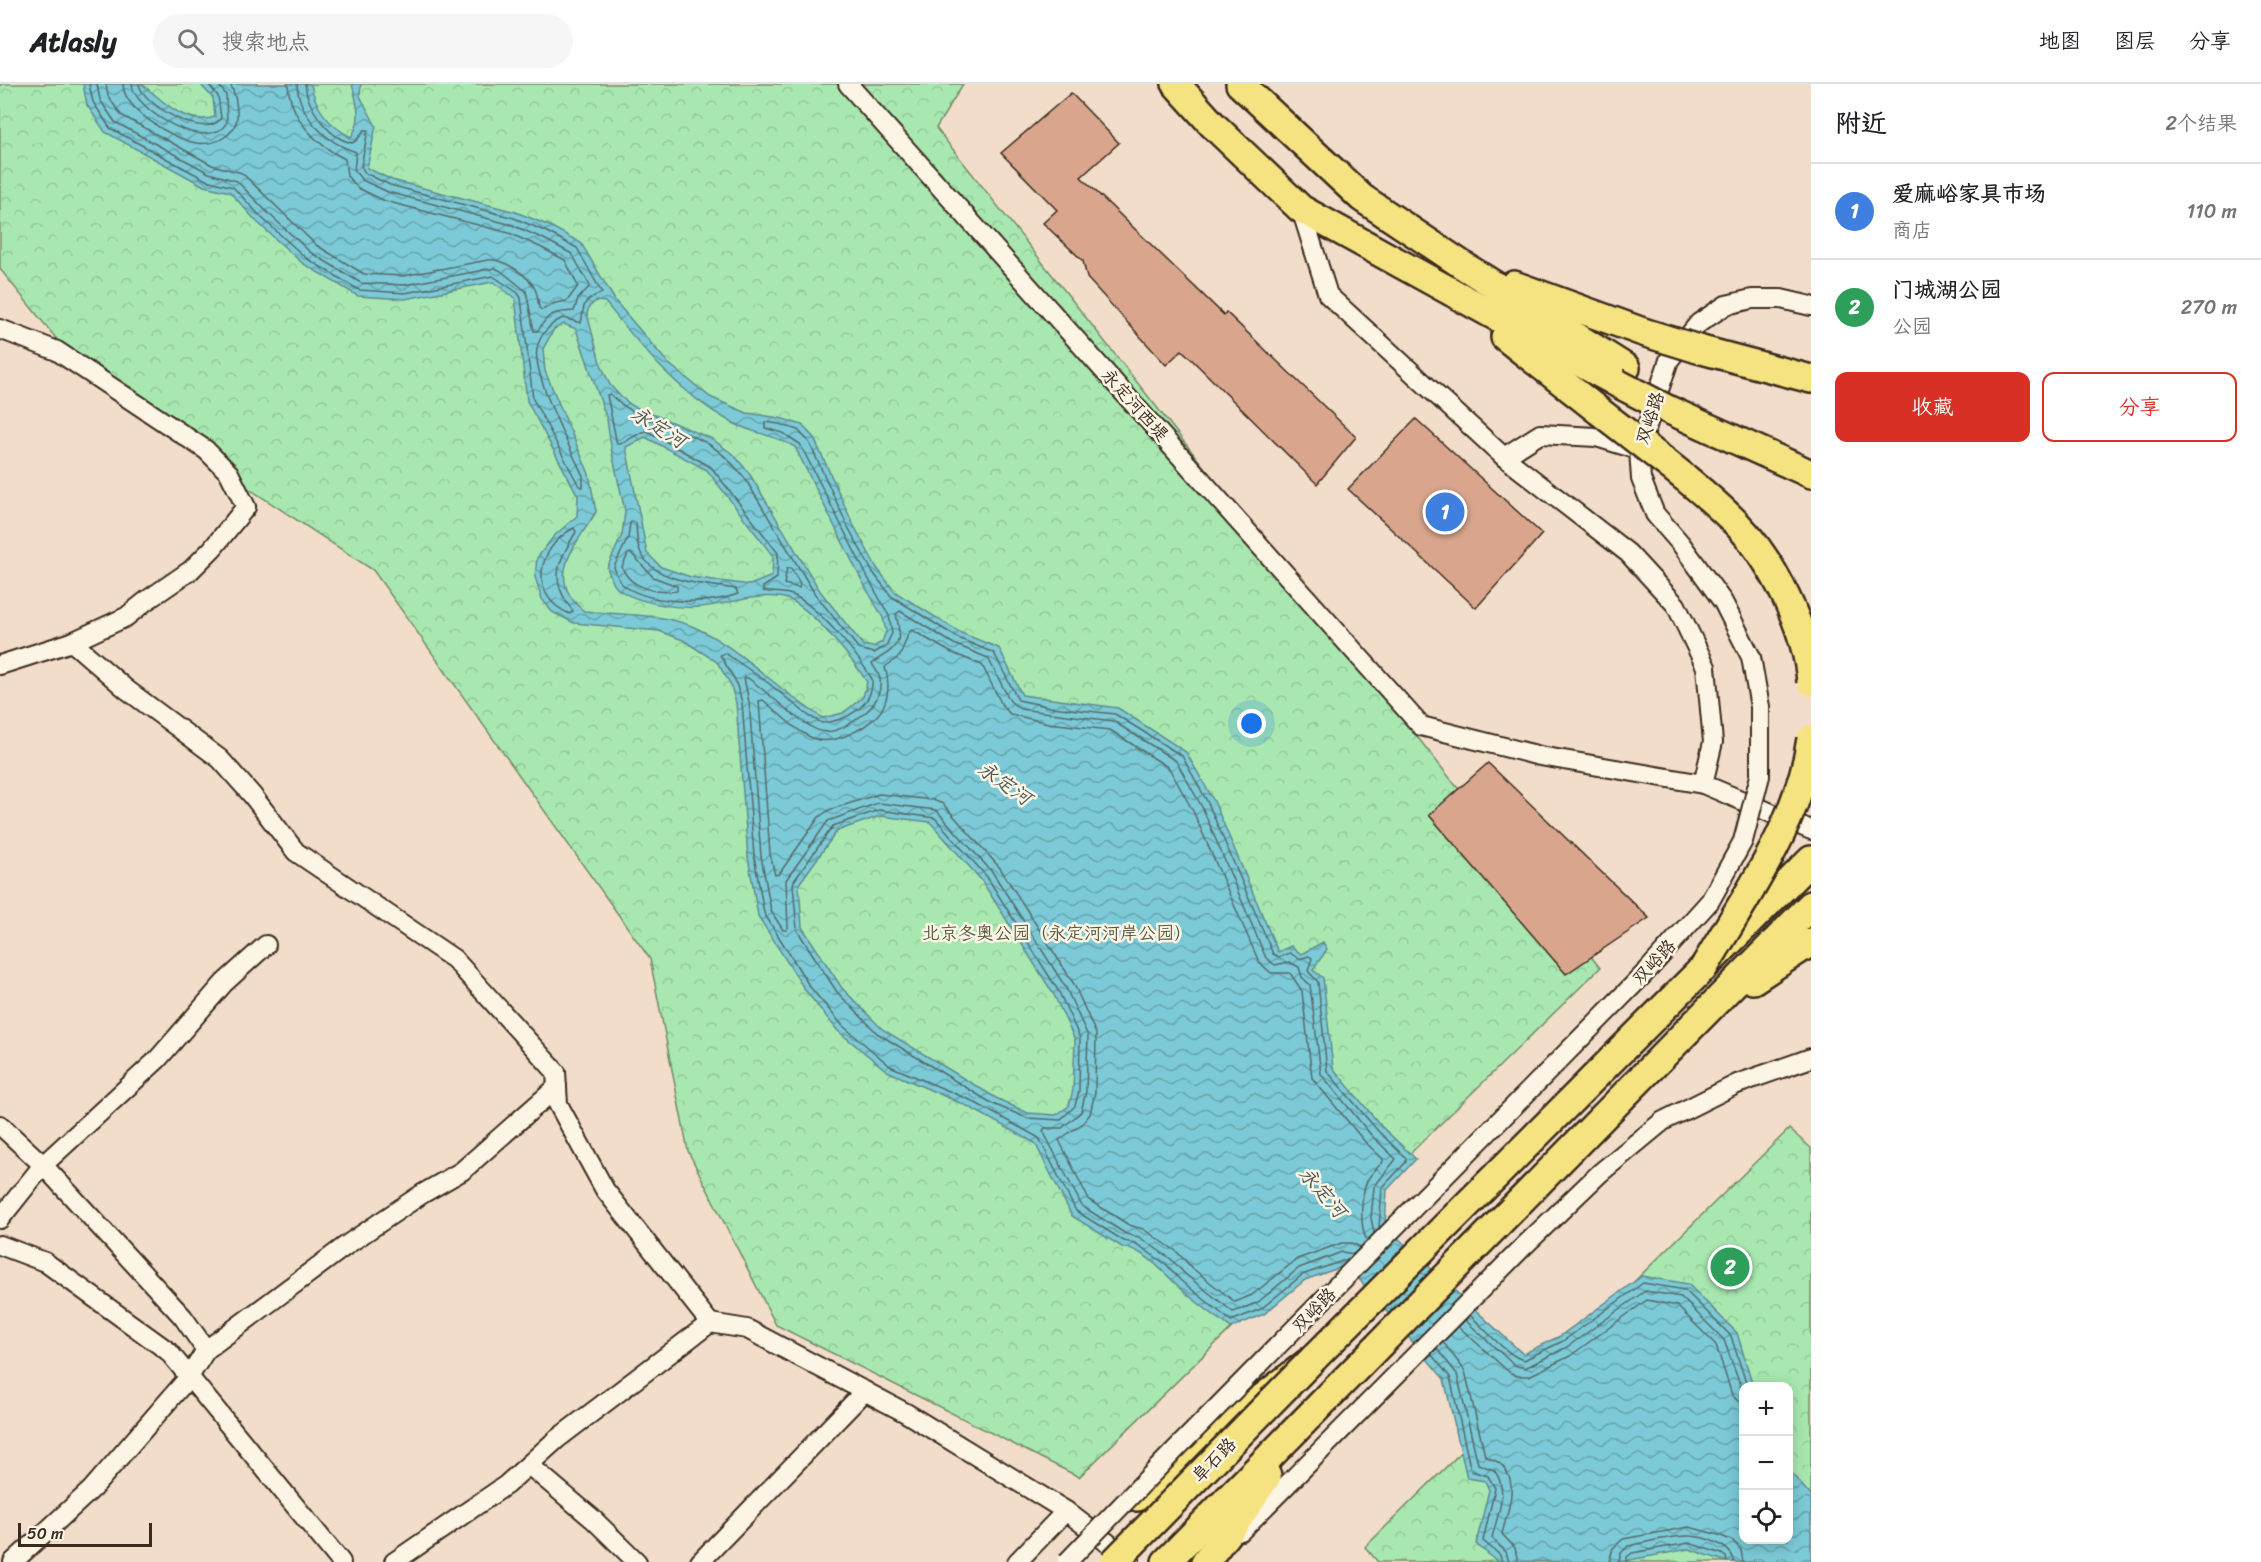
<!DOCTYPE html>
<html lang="zh">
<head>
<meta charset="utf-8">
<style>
  :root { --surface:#fff; --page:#f6f6f6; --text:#202124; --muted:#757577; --line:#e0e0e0; --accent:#d93025 }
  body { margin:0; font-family:Sriracha,"LXGW WenKai TC",sans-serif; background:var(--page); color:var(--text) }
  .controls { position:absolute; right:18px; bottom:18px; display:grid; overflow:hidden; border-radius:12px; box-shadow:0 3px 15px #0003 }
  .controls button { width:54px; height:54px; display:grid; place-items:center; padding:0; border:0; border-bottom:2px solid var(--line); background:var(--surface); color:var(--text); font:30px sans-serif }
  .scale { position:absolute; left:18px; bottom:15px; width:134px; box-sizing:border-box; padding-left:6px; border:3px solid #3b2a1e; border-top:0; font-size:16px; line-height:21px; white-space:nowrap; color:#3b2a1e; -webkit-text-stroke:4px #fcf5e5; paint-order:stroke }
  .you { position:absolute; left:1252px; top:640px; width:21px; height:21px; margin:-15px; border:4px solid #fff; border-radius:50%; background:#1a73e8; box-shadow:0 0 0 9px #1a73e833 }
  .badge { display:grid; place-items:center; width:39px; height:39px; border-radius:50%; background:var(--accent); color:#fff; font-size:20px; font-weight:700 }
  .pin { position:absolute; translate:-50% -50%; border:3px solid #fff; box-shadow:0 2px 6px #0006 }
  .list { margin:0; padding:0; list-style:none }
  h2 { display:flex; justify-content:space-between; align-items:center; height:78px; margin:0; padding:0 24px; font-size:26px }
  h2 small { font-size:20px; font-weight:400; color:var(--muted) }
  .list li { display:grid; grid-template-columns:39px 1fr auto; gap:18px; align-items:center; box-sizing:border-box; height:96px; padding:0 24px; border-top:2px solid var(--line) }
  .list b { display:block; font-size:22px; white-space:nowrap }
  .list p { margin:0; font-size:20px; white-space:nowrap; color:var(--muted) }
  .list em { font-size:20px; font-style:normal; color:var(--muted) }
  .actions { display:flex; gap:12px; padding:18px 24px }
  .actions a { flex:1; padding:14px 0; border:2px solid var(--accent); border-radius:12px; text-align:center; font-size:21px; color:var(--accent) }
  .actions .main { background:var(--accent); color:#fff }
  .icon { flex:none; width:33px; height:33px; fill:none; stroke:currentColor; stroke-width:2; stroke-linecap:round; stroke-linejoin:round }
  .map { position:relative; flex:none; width:1811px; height:1478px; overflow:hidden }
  header { display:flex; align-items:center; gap:36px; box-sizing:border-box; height:84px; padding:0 30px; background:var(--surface); border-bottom:2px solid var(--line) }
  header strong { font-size:28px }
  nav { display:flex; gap:33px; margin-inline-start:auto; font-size:21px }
  .search { width:420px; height:54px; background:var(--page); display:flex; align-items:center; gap:15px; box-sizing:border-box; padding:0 21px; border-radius:33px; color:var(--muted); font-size:22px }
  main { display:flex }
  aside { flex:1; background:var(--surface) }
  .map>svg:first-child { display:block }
</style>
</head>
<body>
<header>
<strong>Atlasly</strong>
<div class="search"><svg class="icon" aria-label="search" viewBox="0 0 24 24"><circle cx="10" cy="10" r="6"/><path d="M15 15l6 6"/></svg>搜索地点</div>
<nav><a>地图</a><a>图层</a><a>分享</a></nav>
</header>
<main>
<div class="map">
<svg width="1811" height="1478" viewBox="0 0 1811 1478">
  <defs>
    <pattern id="park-crowns" width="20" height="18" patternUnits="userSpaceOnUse" patternTransform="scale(1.5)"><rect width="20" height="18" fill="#a8e8b0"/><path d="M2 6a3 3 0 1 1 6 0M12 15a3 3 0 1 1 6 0" fill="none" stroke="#92c797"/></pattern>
    <pattern id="water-waves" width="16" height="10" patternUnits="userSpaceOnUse" patternTransform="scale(1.5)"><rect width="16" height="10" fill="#7bcad7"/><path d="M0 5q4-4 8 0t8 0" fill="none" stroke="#66a4ae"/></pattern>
  </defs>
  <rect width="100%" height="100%" fill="#f2ddcb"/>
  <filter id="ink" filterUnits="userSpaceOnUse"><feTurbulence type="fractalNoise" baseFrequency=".0167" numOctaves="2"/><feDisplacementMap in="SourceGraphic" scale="12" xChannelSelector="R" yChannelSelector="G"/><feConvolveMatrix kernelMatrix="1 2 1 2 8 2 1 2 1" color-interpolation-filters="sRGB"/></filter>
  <g filter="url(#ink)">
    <g fill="url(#park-crowns)" stroke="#728967" stroke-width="1.5" fill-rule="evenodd">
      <polygon points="0,0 963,0 936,44 1600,884 1079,1393 776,1241 688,1067 650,875 373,486 97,305 0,185"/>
      <path d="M1789 1045 1811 1064V1478H1378L1365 1463ZM1744 1302H1788V1456H1744Z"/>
    </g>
    <path fill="url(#water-waves)" stroke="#618a8d" stroke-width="1.5" fill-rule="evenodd" d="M83 0H142C164 18 185 42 215 33L213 14 200 0H311C315 24 330 42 351 53 363 36 357 19 352 0H361L360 12 376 42 367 84 392 96 516 128 550 142 581 159 616 218 668 279 710 313 747 329 780 334 802 341 814 354 853 440 877 484 895 508 961 549 999 564 1022 611 1118 624 1186 668 1214 717 1278 868 1291 862 1301 870 1323 858 1327 865 1313 886 1323 894 1333 984 1382 1043 1416 1075 1387 1106 1385 1142 1523 1270 1560 1252 1642 1192 1688 1200 1737 1249 1753 1302H1744V1456H1788L1789 1386 1811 1412V1478H1727L1689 1465 1619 1478 1497 1477 1476 1460 1489 1406 1485 1397 1467 1394 1444 1295 1347 1181 1305 1196 1264 1230 1231 1244C1213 1230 1192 1216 1176 1200 1161 1186 1144 1165 1122 1163L1072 1132 1035 1059 967 1022 887 987 838 947 805 906 758 832 748 773 736 619 730 599 717 578 683 556 659 547 574 539 552 528 542 515 535 493 537 474 554 452 577 432 578 412 527 317 515 214 493 198 405 215 358 212 302 179 257 138 230 108 204 102 105 48 87 21ZM596 217 605 218C642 264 678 309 731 338 751 349 775 351 795 363L860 493 883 534 886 547 882 558 873 563 863 561 820 507 749 389 734 371 712 355 633 322 621 313 610 301 600 278 587 230 589 223ZM564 240 576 245 607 336 612 369 625 427 622 451 607 484C610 490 612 500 617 504 635 519 678 525 701 523 727 521 767 505 792 517 814 528 854 577 867 598L863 613 843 629 823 634C778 607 742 565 694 543 661 529 619 531 584 527 543 494 576 461 596 428L589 390 545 287 543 265 554 245ZM645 353 707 386 773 472 772 492 750 501 691 493 661 483 647 469 626 363ZM880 732 930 738 982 797 1054 911 1075 956 1073 1006 1069 1022 1056 1031 1028 1029 996 1014 882 945 842 904 802 843 799 800 837 747Z"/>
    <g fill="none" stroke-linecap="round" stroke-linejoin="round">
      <g stroke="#556a68" stroke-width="1.5">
        <path d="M89 0 93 18 110 44 206 96 233 103 262 134 306 174 359 206 405 209 493 192 518 209 521 214 533 315 579 402 583 403V392C571 366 532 290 537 265 539 251 551 239 563 234L581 239C585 219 581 217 602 209L577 164 547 148 514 134 390 101 365 89 361 82 368 46H364L357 56 352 59C328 54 307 23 305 0"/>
        <path d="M97 0 100 16 115 38 209 89 237 97 267 128 310 168 361 199 404 201 495 184 501 187 526 207 534 247H538C549 227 554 229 574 227L578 215 590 202 572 170 544 155 512 141 388 108 362 96 354 86 356 68C327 59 299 33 297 0"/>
        <path d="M106 0 108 12 121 31 212 81 242 89 316 161 364 190 403 192 488 176C502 174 529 191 535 205 538 211 538 218 539 224L542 226 555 219 567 217 578 202 565 176 540 163 509 149 385 117 358 104 347 92 345 75C316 61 290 34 288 0"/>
        <path d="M123 0C123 25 172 55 196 59 217 62 239 50 237 27 236 17 235 8 230 0"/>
        <path d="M132 0C133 26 209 71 227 38L226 11 218 0"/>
        <path d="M139 0C141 19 206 58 221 34L218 12 208 0"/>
        <path d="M633 437 636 439C637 449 636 462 642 471 658 500 708 500 736 505L738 510C709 521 648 521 622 500 618 496 616 489 614 483L628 454 630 439Z"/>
        <path d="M574 444 576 448C558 478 548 496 573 527L570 530C527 512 537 463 574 444Z"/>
        <path d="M631 469 653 493 677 502V507C658 510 629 504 622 483L628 470Z"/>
        <polygon points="787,484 791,484 800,500 799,504 784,500"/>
        <polygon points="879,726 935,734 987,793 1059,908 1080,954 1079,1007 1075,1022 1060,1036 1027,1034 993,1020 877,949 837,908 797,846 793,801 794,797 833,742"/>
        <path d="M1360 1163 1352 1159H1342L1297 1175 1252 1211 1235 1218 1192 1184 1176 1167 1143 1145 1129 1141 1089 1116 1059 1056 1083 1039 1090 1030 1095 1008 1096 950 1074 900 1000 784 943 720 933 716 879 710 829 726 819 733 779 790 775 791 770 770 759 617 763 616C779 629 796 648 815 655 835 662 875 641 883 623 890 609 889 596 885 583L900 572 909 548 912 546 950 568 982 581 1002 621 1010 630 1048 639 1110 646 1169 684 1193 727 1259 878 1271 889H1290L1302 907 1312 994 1365 1058 1383 1075V1078C1377 1084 1370 1090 1367 1097 1361 1111 1359 1143 1367 1156"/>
        <path d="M1354 1170 1342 1168 1299 1184 1257 1219 1233 1228 1185 1190 1171 1175 1139 1153 1126 1150 1082 1122 1043 1047 1045 1044H1062L1081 1028 1086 1007 1088 952 1066 904 993 789 936 726 878 719 828 737 786 796 788 844 786 846H783L771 827 761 772 749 618 744 594H748C765 606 803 642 820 647 836 651 854 638 866 628 875 621 882 607 880 595 879 589 874 584 872 579 896 563 904 562 896 530L900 527 954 560 988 574 1010 617 1020 625 1113 637 1176 677 1202 723 1266 874 1275 881 1289 878 1299 883 1302 893 1310 901 1321 990 1372 1052 1396 1075 1374 1103 1371 1134 1374 1149"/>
        <path d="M1348 1175 1302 1191 1261 1225 1231 1237 1180 1196 1167 1181 1135 1159 1124 1157 1076 1127 1039 1054 970 1016 890 982 843 942 810 903 764 829 754 772 742 618 735 596 720 571 725 569 767 598 809 632 822 639C846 637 874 622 872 595 858 571 820 525 795 512 785 507 772 509 763 507V503L777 494 778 469 711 383 647 347 642 348 620 360H617L607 311 610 310C636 338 678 341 710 361 724 370 734 381 744 393L815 510 859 565 874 569 886 562 892 549 889 532 866 490 800 360 783 349 765 344V338L779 340 798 346 809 358 848 443 872 487 891 512 958 554 994 569 1018 616 1051 623 1115 630 1182 672 1208 719 1273 870 1279 873 1290 869 1299 875 1309 872 1312 874 1308 887 1318 898 1327 987 1378 1047 1406 1074V1078L1382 1104 1379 1144"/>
        <path d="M1470 1231C1483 1243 1508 1273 1524 1276L1563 1257 1643 1199 1685 1206 1731 1252 1747 1302"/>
        <polyline points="1465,1236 1514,1281 1525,1284 1567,1263 1645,1207 1681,1213 1724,1256 1744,1312"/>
        <polyline points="1459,1243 1509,1288 1517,1292 1529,1292 1570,1272 1647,1216 1677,1222 1716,1261 1732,1311 1744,1323"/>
        <path d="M1443 1258 1465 1287 1485 1372C1489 1374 1494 1376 1498 1378 1522 1396 1507 1428 1502 1450L1515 1464 1518 1478"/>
        <path d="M1437 1265 1457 1290 1478 1380 1494 1386C1510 1406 1497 1431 1492 1454L1506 1468 1509 1478"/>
        <polyline points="1431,1270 1450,1293 1471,1387 1488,1392 1495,1404 1483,1457 1500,1471 1502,1478"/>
        <polyline points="1609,1478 1613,1464 1623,1455 1689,1443 1719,1451 1733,1457 1741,1466 1743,1478"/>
        <path d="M1619 1478 1621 1469 1628 1462C1647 1458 1670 1452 1689 1452 1704 1452 1733 1462 1734 1478"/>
        <polyline points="1626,1478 1627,1473 1632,1469 1689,1459 1722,1470 1726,1473 1727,1478"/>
      </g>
    </g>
    <g fill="#d9a68d" stroke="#3b2a1e" stroke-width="1.5">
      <polygon points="1071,9 1119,59 1081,93 1224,231 1226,228 1356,353 1317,400 1182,266 1166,281 1087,194 1083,177 1043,139 1057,126 1001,69"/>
      <polygon points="1416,335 1542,450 1476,524 1348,405"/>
      <polygon points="1488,679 1649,834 1566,890 1429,731"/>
    </g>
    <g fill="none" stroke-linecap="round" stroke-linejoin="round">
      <defs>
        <g id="minor">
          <polyline points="848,0 1421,642 1540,672 1703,700 1811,746"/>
          <polyline points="1301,125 1328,211 1504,373 1628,469 1676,521 1706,583 1713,658 1703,700"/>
          <polyline points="0,245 57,267 206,366 229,389 246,423 212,465 191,486 146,517 126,533 72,558 0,581"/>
          <polyline points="1504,373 1540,350 1596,353 1639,366"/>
          <polyline points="72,558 126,605 220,675 252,711 296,768 454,875 556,988 558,1020 605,1106 710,1239"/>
          <polyline points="1760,623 1751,573 1723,518 1681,460 1655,430 1641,395 1639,366 1669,276 1699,239 1726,221 1752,215 1781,215 1811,222"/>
          <polyline points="0,1041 43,1081 183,1233 206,1266"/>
          <polyline points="0,1135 43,1081 157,976 224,899 266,861"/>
          <polyline points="0,1161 45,1178 168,1267 341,1478"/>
          <polyline points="529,1381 593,1435 637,1478"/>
          <polyline points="1241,1447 1524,1162 1600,1089 1663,1037 1737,1000 1811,974"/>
          <polyline points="13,1478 92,1405 189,1293 206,1266 348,1160 422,1110 462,1087 557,1003"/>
          <polyline points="394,1478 506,1401 557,1355 710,1239 747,1245 906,1329 1066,1427 1130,1476"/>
          <polyline points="700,1478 865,1307"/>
          <polyline points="1017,1478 1066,1427"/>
        </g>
        <g id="highway">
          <polyline points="1176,0 1213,41 1301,125 1617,299"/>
          <polyline points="1240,0 1362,114 1464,182 1626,284"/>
          <polyline points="1514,201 1643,248"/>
          <polyline points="1505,253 1599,327"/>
          <polyline points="1698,265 1811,295"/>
          <polyline points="1667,325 1811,390"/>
          <polyline points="1753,896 1811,858"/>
          <polyline points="1137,1413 1178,1379 1314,1274 1811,776"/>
          <polyline points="1166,1478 1811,821"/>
          <polyline points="1205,1478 1239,1434 1267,1392"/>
        </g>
      </defs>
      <use href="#minor" stroke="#3b2a1e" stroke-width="22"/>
      <use href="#highway" stroke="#3b2a1e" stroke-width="32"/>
      <use href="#minor" stroke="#fcf5e5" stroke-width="18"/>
      <use href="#highway" stroke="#f5e382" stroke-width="27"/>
      <defs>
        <polyline id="minor-bridge" points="1067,1478 1175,1366 1647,887 1710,817 1743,757 1760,692 1760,623"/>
        <g id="highway-bridge">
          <polyline points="1643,248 1698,265"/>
          <polyline points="1617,299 1667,325"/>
          <path d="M1599 327C1646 364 1695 398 1737 440 1774 478 1807 546 1811 598"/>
          <path d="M1703 885C1745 813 1799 740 1811 655"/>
          <polyline points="1114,1478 1314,1274"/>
        </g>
      </defs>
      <use href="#minor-bridge" stroke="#3b2a1e" stroke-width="22" stroke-linecap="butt"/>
      <use href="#highway-bridge" stroke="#3b2a1e" stroke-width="32" stroke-linecap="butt"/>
      <use href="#minor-bridge" stroke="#fcf5e5" stroke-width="18"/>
      <use href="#highway-bridge" stroke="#f5e382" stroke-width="27"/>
    </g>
  </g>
  <g text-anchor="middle" stroke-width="5" stroke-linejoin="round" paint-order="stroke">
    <g font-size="18" fill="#3b2a1e" stroke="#fcf5e5">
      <text transform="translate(1135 321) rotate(48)" y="6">永定河西堤</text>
      <text transform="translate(1650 334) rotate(-72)" y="6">双峪路</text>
      <text transform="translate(1654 878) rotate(-47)" y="6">双峪路</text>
      <text transform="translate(1314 1226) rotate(-46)" y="6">双峪路</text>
      <text transform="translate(1214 1376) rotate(-46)" y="6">阜石路</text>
    </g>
    <g font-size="18" fill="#565a42" stroke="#fcf5e5">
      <text x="1057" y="855">北京冬奥公园（永定河河岸公园）</text>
    </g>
    <g font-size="20" font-style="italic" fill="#4e5a56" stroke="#fcf5e5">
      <text transform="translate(659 343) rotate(32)" y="7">永定河</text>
      <text transform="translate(1005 699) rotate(35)" y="7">永定河</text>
      <text transform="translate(1323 1108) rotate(49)" y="7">永定河</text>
    </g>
  </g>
</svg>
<div class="controls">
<button>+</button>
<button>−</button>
<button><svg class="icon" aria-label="locate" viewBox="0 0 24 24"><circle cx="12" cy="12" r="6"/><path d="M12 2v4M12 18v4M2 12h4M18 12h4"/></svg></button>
</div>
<div class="scale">50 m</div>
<div class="you"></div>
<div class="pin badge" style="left:1445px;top:428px;background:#3f7fe0">1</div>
<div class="pin badge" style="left:1730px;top:1183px;background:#2e9e5b">2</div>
</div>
<aside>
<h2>附近<small>2个结果</small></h2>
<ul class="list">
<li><span class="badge" style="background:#3f7fe0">1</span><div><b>爱麻峪家具市场</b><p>商店</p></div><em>110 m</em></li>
<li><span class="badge" style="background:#2e9e5b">2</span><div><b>门城湖公园</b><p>公园</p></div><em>270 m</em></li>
</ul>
<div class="actions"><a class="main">收藏</a><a>分享</a></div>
</aside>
</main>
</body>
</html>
